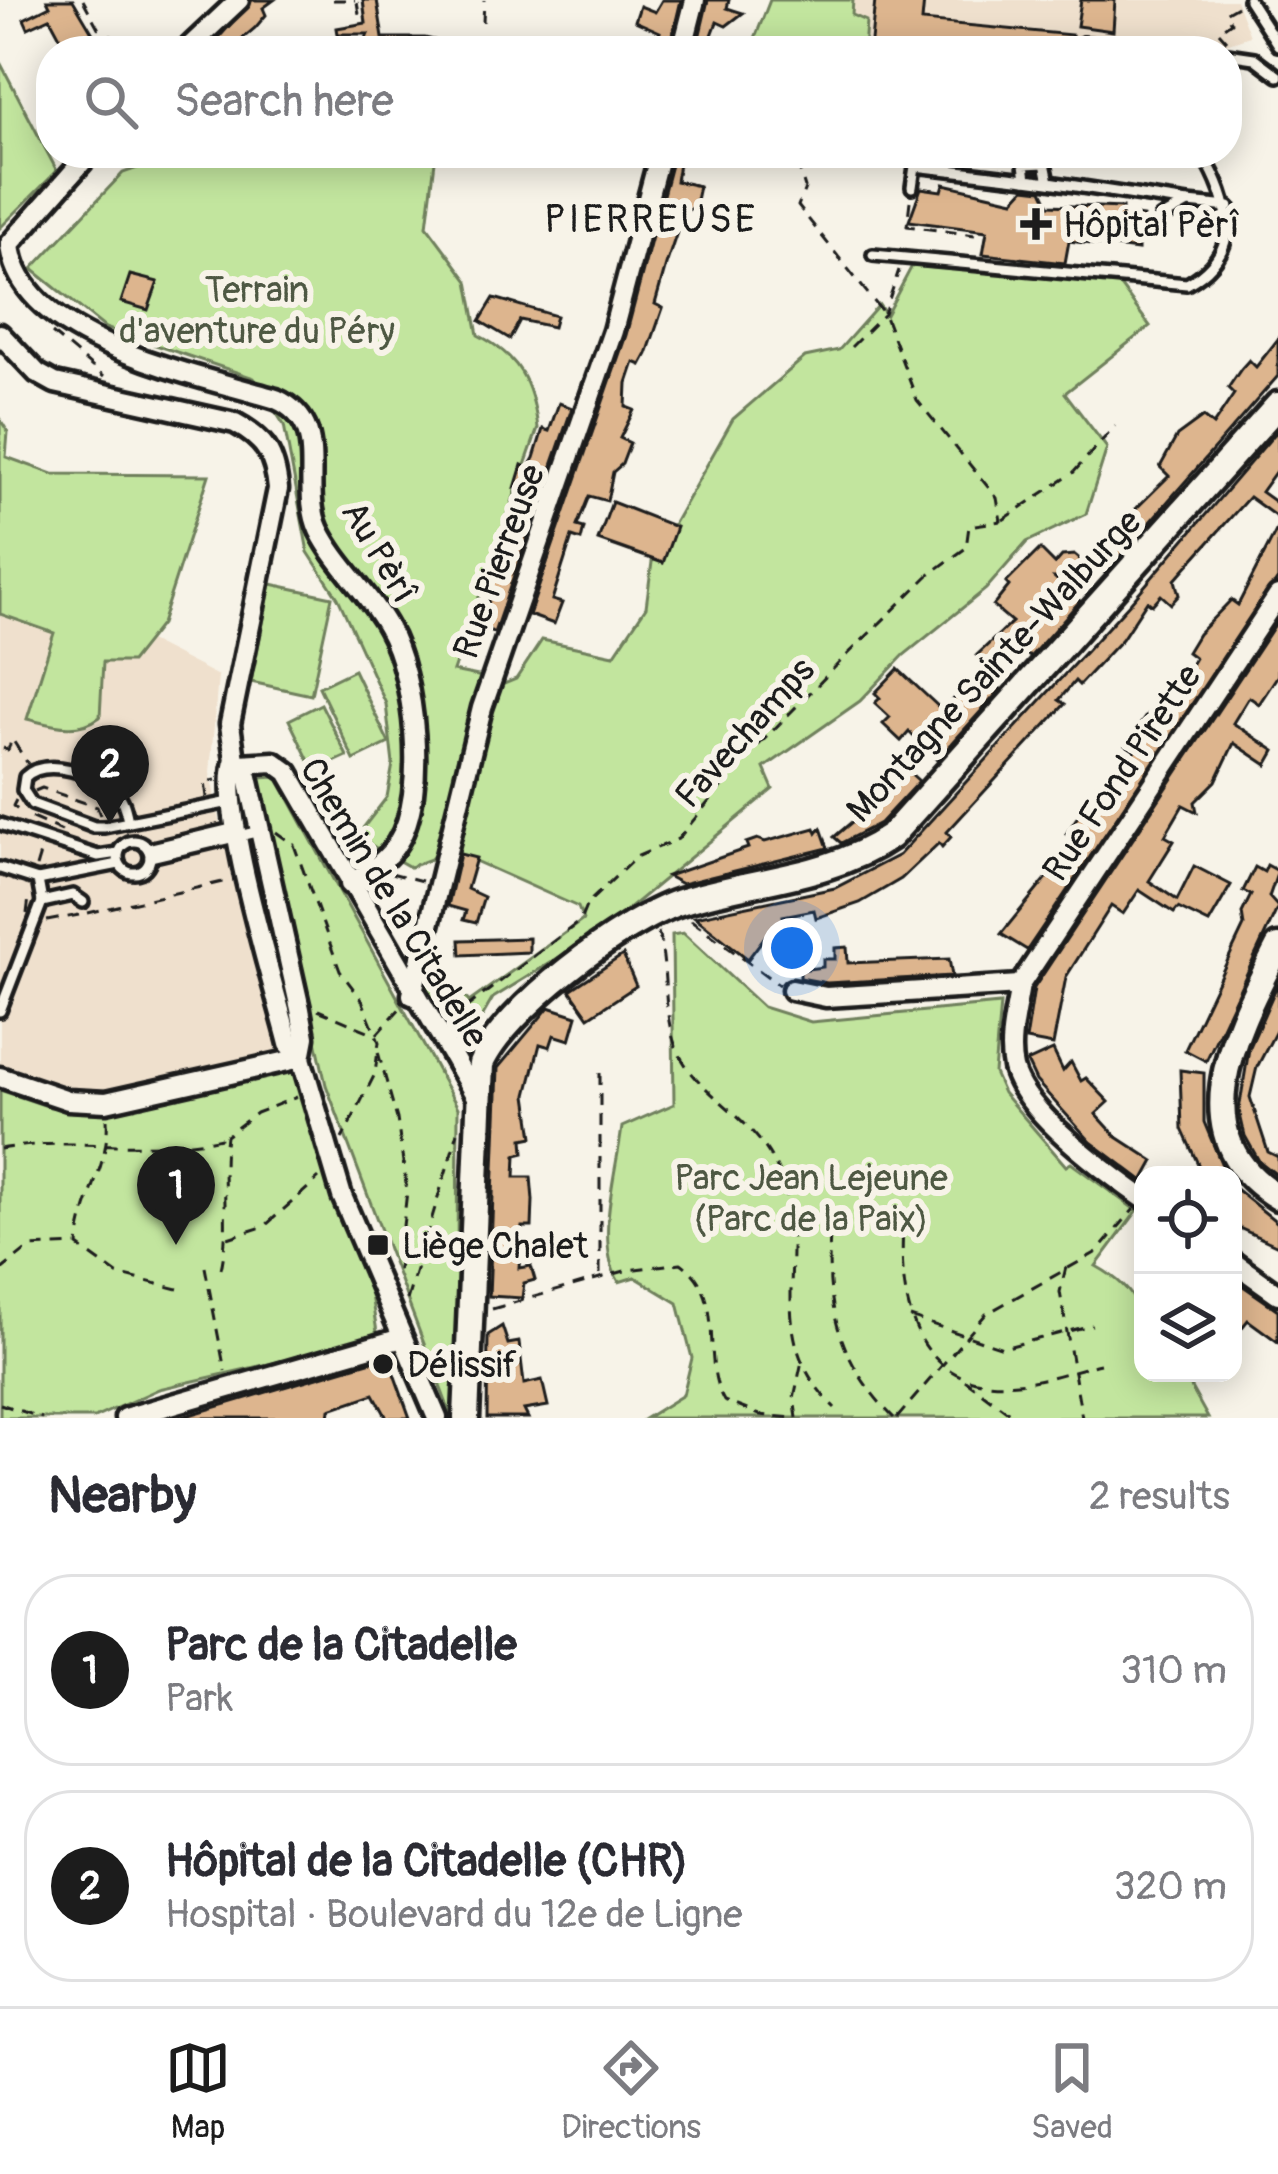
<!DOCTYPE html>
<html lang="en">
<head>
<meta charset="utf-8">
<style>
  :root { --surface:#fff; --page:#f2f2f3; --text:#2b2b33; --muted:#7c7c81; --line:#e1e1e2; --accent:#1c1c1c }
  body { margin:0; font-family:Pangolin,sans-serif; background:var(--page); color:var(--text) }
  .controls { position:absolute; right:36px; bottom:36px; display:grid; overflow:hidden; border-radius:24px; box-shadow:0 6px 30px #0003 }
  .controls button { width:108px; height:108px; display:grid; place-items:center; padding:0; border:0; border-bottom:3px solid var(--line); background:var(--surface); color:var(--text); font:60px sans-serif }
  .you { position:absolute; left:792px; top:948px; width:42px; height:42px; margin:-30px; border:9px solid #fff; border-radius:50%; background:#1a73e8; box-shadow:0 0 0 18px #1a73e833 }
  .badge { display:grid; place-items:center; width:78px; height:78px; border-radius:50%; background:var(--accent); color:#fff; font-size:39px; font-weight:700 }
  .pin { position:absolute; translate:-50% -99px; filter:drop-shadow(0 3px 6px #0008) }
  .pin::after { content:''; position:absolute; top:63px; width:42px; height:36px; background:inherit; clip-path:polygon(0 0,100% 0,50% 100%) }
  .list { margin:0; padding:0; list-style:none }
  h2 { display:flex; justify-content:space-between; align-items:center; height:156px; margin:0; padding:0 48px; font-size:51px }
  h2 small { font-size:39px; font-weight:400; color:var(--muted) }
  .list li { display:grid; grid-template-columns:78px 1fr auto; gap:36px; align-items:center; box-sizing:border-box; height:192px; margin:0 24px 24px; padding:0 24px; border:3px solid var(--line); border-radius:48px }
  .list b { display:block; font-size:45px; white-space:nowrap }
  .list p { margin:0; font-size:39px; white-space:nowrap; color:var(--muted) }
  .list em { font-size:39px; font-style:normal; color:var(--muted) }
  .icon { flex:none; width:66px; height:66px; fill:none; stroke:currentColor; stroke-width:2; stroke-linecap:round; stroke-linejoin:round }
  .map { position:relative; flex:none; width:1278px; height:1418px; overflow:hidden }
  .search { position:absolute; background:var(--surface); box-shadow:0 6px 30px #0003; left:36px; right:36px; top:36px; height:132px; display:flex; align-items:center; gap:30px; box-sizing:border-box; padding:0 42px; border-radius:48px; color:var(--muted); font-size:45px }
  .sheet { height:588px; background:var(--surface) }
  nav { display:flex; justify-content:space-around; align-items:center; box-sizing:border-box; height:168px; border-top:3px solid var(--line); background:var(--surface); font-size:33px; color:var(--muted) }
  nav a { display:grid; justify-items:center; gap:6px }
  nav .on { color:var(--accent) }
  .map>svg:first-child { display:block }
</style>
</head>
<body>
<div class="map">
<svg width="1278" height="1418" viewBox="0 0 1278 1418">
  <rect width="100%" height="100%" fill="#f7f3e8"/>
  <filter id="ink" filterUnits="userSpaceOnUse"><feTurbulence type="fractalNoise" baseFrequency=".00833" numOctaves="2"/><feDisplacementMap in="SourceGraphic" scale="24" xChannelSelector="R" yChannelSelector="G"/><feConvolveMatrix kernelMatrix="1 2 1 2 8 2 1 2 1" color-interpolation-filters="sRGB"/></filter>
  <g filter="url(#ink)">
    <g fill="#efe0cd">
      <polygon points="770,0 1236,0 1250,36 1204,51 750,51"/>
      <polygon points="0,614 54,632 27,719 63,728 106,619 218,676 210,773 231,875 280,1049 277,1057 106,1098 34,1100 0,1090"/>
    </g>
    <g fill="#c2e59e" stroke="#6f805d" stroke-width="3">
      <polygon points="770,0 853,0 852,15 866,21 864,51 750,51"/>
      <polygon points="0,62 57,171 0,228"/>
      <path d="M254 153H436L427 226 468 281 478 335C519 356 532 382 538 428L453 671 483 677 445 841 431 859 410 867 371 845 360 832 387 797 393 764 386 704 338 598 308 552 284 425 254 378 105 328 32 269 123 173 171 156 250 161Z"/>
      <polygon points="912,266 1118,283 1150,326 1065,393 1107,448 1086,514 1027,542 986,589 904,655 860,701 764,768 773,789 603,930 493,998 472,1034 450,1040 424,988 438,963 469,1002 583,920 578,907 457,853 499,686 516,679 542,640 614,655 646,607 652,562 733,419 805,357 839,350 879,305 886,315"/>
      <path d="M0 419 8 432 6 457 53 474 209 475 161 624 131 662H103L100 717C77 734 52 725 27 719L54 633 0 614Z"/>
      <polygon points="271,584 332,597 311,695 251,682"/>
      <polygon points="354,670 389,743 354,760 319,687"/>
      <polygon points="321,704 347,756 314,771 289,720"/>
      <polygon points="277,777 458,1108 456,1413 451,1415 326,1085 258,778"/>
      <path d="M683 933 763 1007 811 1022 1000 1004 994 1073 1003 1093 1066 1166 1071 1163 1137 1211 1096 1266C1148 1295 1143 1319 1143 1373H1183L1208 1418H646L683 1395 692 1358 678 1303 635 1277 619 1282C594 1242 617 1171 622 1127L674 1104 672 935Z"/>
      <polygon points="295,1069 333,1196 371,1295 377,1332 355,1344 159,1389 94,1418 0,1418 0,1090 50,1107 125,1107"/>
    </g>
    <g fill="#ddb58e" stroke="#1c1c1c" stroke-width="3">
      <polygon points="47,0 73,0 92,32 83,38 94,37 96,51 65,46 50,18 28,28 24,19 50,6"/>
      <polygon points="252,0 274,0 263,8 266,15 255,28 228,51 207,51"/>
      <polygon points="363,0 377,0 383,38 425,38 460,46 459,51 370,51 364,44 368,34 338,34 337,28 366,23"/>
      <polygon points="662,0 681,0 669,51 655,51 660,32 635,21 640,6 655,12"/>
      <polygon points="708,0 729,0 727,8 743,13 726,26 717,22 706,51 696,51"/>
      <polygon points="875,0 924,0 922,21 1072,35 1070,51 870,51"/>
      <polygon points="1081,0 1115,0 1113,31 1077,26"/>
      <polygon points="673,157 680,158 676,181 699,186 695,205 683,214 666,265 655,304 663,308 647,354 641,365 634,362 627,383 626,407 634,410 620,438 630,443 622,464 613,472 607,501 589,496 577,526 584,528 581,540 572,537 552,600 562,603 554,624 529,615 626,335"/>
      <polygon points="944,184 1014,200 1025,188 1042,190 1049,205 1122,208 1122,214 1143,217 1146,241 1138,239 1138,250 1069,241 1065,263 983,254 987,231 909,221 921,188 942,191"/>
      <polygon points="130,275 158,282 148,310 121,302"/>
      <polygon points="494,298 556,316 553,327 520,320 510,339 480,321"/>
      <polygon points="1278,339 1278,376 1105,573 1086,558 1169,476 1160,467 1177,436 1203,417 1213,425 1234,394 1228,388 1241,369 1249,360 1256,367"/>
      <polygon points="559,403 572,408 494,633 478,623 482,611 486,613 503,537 523,491 515,488 522,465 528,468 534,458 543,429 549,431"/>
      <polygon points="1278,430 1278,468 1261,492 1278,504 1278,518 1249,497 1175,580 1179,595 1171,604 1161,595 1152,605 1147,601 1122,639 1079,685 1075,681 1059,700 1065,704 947,832 951,837 942,847 939,843 901,879 860,903 816,918 814,910 783,916 786,928 769,931 748,959 695,917 835,888 899,855 1131,602"/>
      <polygon points="612,502 676,527 663,563 598,540"/>
      <polygon points="1278,527 1278,579 1027,950 1001,934 1063,858 1075,840 1066,834 1086,804 1093,797 1101,802 1128,761 1135,751 1126,745 1146,716 1170,688 1175,692 1195,658 1187,652 1198,634 1231,600 1238,605"/>
      <polygon points="1040,549 1055,564 1062,556 1075,555 1089,567 1081,580 1055,578 1080,601 1030,657 1019,648 991,680 1001,689 937,760 909,732 901,741 883,724 890,717 875,703 880,698 875,693 898,669 941,709 955,698 986,663 977,655 1012,622 993,606 1009,586 1006,583"/>
      <polygon points="1278,620 1278,675 1259,704 1249,697 1233,723 1275,751 1267,765 1234,743 1216,781 1195,802 1197,812 1183,805 1165,836 1174,841 1149,881 1177,900 1194,866 1231,885 1209,923 1178,908 1174,913 1139,890 1123,914 1111,906 1066,977 1053,1045 1026,1040 1034,988"/>
      <polygon points="900,764 919,781 880,823 841,843 834,837 885,794 898,778 892,773"/>
      <polygon points="815,828 817,833 821,828 828,848 682,884 667,876 748,848 746,843 757,839 765,842"/>
      <polygon points="460,854 476,858 467,889 484,897 476,923 463,920 466,911 448,906"/>
      <polygon points="1267,865 1278,871 1269,897 1278,907 1206,1061 1185,1050 1244,926 1242,913 1251,895 1243,891 1255,867 1264,872"/>
      <polygon points="529,938 529,952 461,955 460,940"/>
      <polygon points="847,947 848,963 949,959 952,976 827,983 800,978 800,970 823,967 823,959 835,959 835,948"/>
      <polygon points="623,955 636,986 589,1017 570,990"/>
      <polygon points="1278,983 1278,1027 1257,1067 1250,1097 1268,1152 1278,1157 1278,1176 1259,1161 1245,1136 1239,1110 1249,1049"/>
      <polygon points="549,1007 577,1016 570,1040 554,1035 550,1047 540,1044 527,1095 533,1137 523,1139 524,1153 516,1155 515,1177 531,1177 533,1200 532,1227 522,1227 519,1268 531,1266 535,1280 524,1283 522,1298 489,1296 498,1068"/>
      <polygon points="1053,1050 1063,1071 1071,1062 1081,1081 1086,1078 1109,1102 1096,1114 1117,1137 1154,1161 1143,1181 1091,1142 1036,1081 1027,1062"/>
      <polygon points="1180,1070 1204,1073 1204,1122 1226,1175 1203,1175 1182,1129"/>
      <polygon points="1233,1187 1278,1223 1278,1246 1233,1225"/>
      <polygon points="1233,1279 1278,1310 1278,1342 1248,1320 1240,1330 1233,1325"/>
      <polygon points="502,1326 508,1344 519,1342 524,1384 542,1380 548,1406 524,1410 528,1418 487,1418 488,1335"/>
      <polygon points="382,1358 389,1360 410,1418 387,1418 374,1394 330,1409 329,1418 179,1418"/>
    </g>
    <g fill="none" stroke-linecap="round" stroke-linejoin="round">
      <defs>
        <g id="lane">
          <polyline points="1249,0 1278,45"/>
          <polyline points="1083,43 1163,51"/>
          <polyline points="1227,54 1254,58 1278,76"/>
          <polyline points="1049,182 1026,179 1024,164 1045,163 1049,182 1188,203"/>
          <polyline points="912,187 915,166 1026,179"/>
          <polyline points="1161,218 1188,203 1229,207"/>
          <path d="M873 255 1187 284C1246 251 1230 200 1202 153"/>
          <path d="M128 821C126 812 124 800 117 793 97 774 46 756 25 777L23 790 32 804 94 827H104L235 801"/>
          <polyline points="0,824 98,856 118,853"/>
          <circle cx="134" cy="857" r="16"/>
          <polyline points="148,849 236,828"/>
          <polyline points="150,857 260,831"/>
          <polyline points="0,868 38,880 119,864"/>
          <polyline points="42,902 73,895 83,902"/>
          <polyline points="0,1011 42,902 38,880"/>
        </g>
        <g id="street">
          <polyline points="109,48 110,51"/>
          <polyline points="185,51 239,0"/>
          <polyline points="682,51 695,0"/>
          <path d="M90 153 10 244C18 342 199 375 276 399 334 425 298 484 319 530 336 565 369 593 388 628 415 675 428 794 398 842 387 861 368 872 350 884"/>
          <path d="M0 334 37 373 55 383 235 423C265 439 275 455 278 489L230 724 235 760"/>
          <path d="M235 760C216 802 276 991 289 1044L301 1058 342 1196 437 1418"/>
          <polyline points="235,760 248,777 300,1009 305,1037 301,1058"/>
          <polyline points="240,764 274,762 288,772 479,1102"/>
          <polyline points="792,990 826,997 1020,985"/>
          <polyline points="412,995 482,708 613,331 660,153"/>
          <polyline points="0,1077 68,1100 106,1102 301,1058"/>
          <path d="M1143 1198C1106 1172 1024 1112 1013 1068 1007 1042 1016 1011 1020 985L1278 596"/>
          <polyline points="1233,1262 1278,1294"/>
          <polyline points="125,1418 402,1338"/>
        </g>
        <g id="secondary">
          <path d="M1278 947C1239 1024 1175 1135 1278 1197"/>
          <path d="M466 1418 481 1064C505 1009 622 921 680 902 752 879 828 879 891 836L1278 405"/>
        </g>
      </defs>
      <use href="#lane" stroke="#1c1c1c" stroke-width="18"/>
      <use href="#street" stroke="#1c1c1c" stroke-width="27"/>
      <use href="#secondary" stroke="#1c1c1c" stroke-width="33"/>
      <g stroke="#1c1c1c" stroke-width="3" stroke-dasharray="12 9" stroke-linecap="butt">
        <polyline points="83,0 102,35"/>
        <polyline points="333,0 355,0"/>
        <polyline points="357,2 360,20"/>
        <polyline points="483,22 484,0"/>
        <polyline points="1227,41 1218,31 1231,22 1225,13 1239,5"/>
        <polyline points="1141,153 1198,167"/>
        <polyline points="910,201 907,226 975,235"/>
        <polyline points="52,333 104,377"/>
        <polyline points="851,347 884,314 899,270"/>
        <polyline points="1003,520 1073,473 1115,426"/>
        <polyline points="3,748 8,750 12,739 28,764"/>
        <polyline points="35,791 42,788 97,807 100,815"/>
        <polyline points="207,797 205,782 216,780"/>
        <polyline points="16,800 13,806 23,814"/>
        <polyline points="32,818 62,831"/>
        <polyline points="276,832 294,845 340,971 362,1000 379,1042 375,1074 342,1139"/>
        <polyline points="36,867 42,847"/>
        <polyline points="391,873 422,881"/>
        <polyline points="88,913 231,880"/>
        <polyline points="27,914 29,897"/>
        <polyline points="691,920 779,985"/>
        <polyline points="47,921 79,915"/>
        <path d="M658 932C669 970 661 1011 677 1049 697 1098 760 1115 783 1183 810 1263 760 1335 835 1408"/>
        <polyline points="318,1010 375,1034"/>
        <polyline points="447,1016 459,1013 580,921 587,904 636,857 678,839 740,764 838,664 930,574 966,548 969,526 1001,521 997,498 917,400 884,314 798,206 805,188 797,162 781,153"/>
        <polyline points="377,1034 403,1005"/>
        <polyline points="378,1052 397,1119 407,1191 397,1279"/>
        <polyline points="600,1073 600,1275"/>
        <path d="M107 1119C110 1166 82 1197 78 1246L117 1274 178 1289"/>
        <path d="M0 1149C74 1136 151 1155 225 1137"/>
        <path d="M904 1217C896 1296 913 1394 1017 1383 1044 1381 1073 1370 1100 1364"/>
        <path d="M830 1235C825 1309 841 1365 894 1418"/>
        <polyline points="228,1238 265,1226 319,1178"/>
        <polyline points="205,1267 225,1371"/>
        <polyline points="1066,1267 1060,1292 1082,1418"/>
        <path d="M221 1269C231 1225 220 1182 226 1136L256 1113 297 1097"/>
        <polyline points="0,1271 30,1247 76,1245"/>
        <polyline points="407,1300 458,1132"/>
        <path d="M492 1309 628 1270 681 1263C729 1298 699 1357 724 1401L760 1415 793 1418"/>
        <polyline points="910,1317 1003,1348 1092,1325"/>
        <polyline points="965,1380 1016,1418"/>
        <polyline points="0,1404 42,1418"/>
        <polyline points="797,1418 794,1398 802,1361"/>
        <polyline points="897,1418 986,1314 1097,1252 1134,1209"/>
      </g>
      <use href="#lane" stroke="#f7f3e8" stroke-width="9"/>
      <use href="#street" stroke="#f7f3e8" stroke-width="18"/>
      <use href="#secondary" stroke="#f7f3e8" stroke-width="24"/>
    </g>
  </g>
  <g fill="#1c1c1c" stroke="#f7f3e8" stroke-width="4.5">
    <path d="M1030 206h12v12h12v12h-12v12h-12v-12h-12v-12h12z"/>
    <rect x="366" y="1233" width="24" height="24" rx="6"/>
    <circle cx="383" cy="1364" r="12"/>
  </g>
  <g text-anchor="middle" stroke-width="12" stroke-linejoin="round" paint-order="stroke">
    <g font-size="36" fill="#1c1c1c" stroke="#f7f3e8" text-anchor="start">
      <text x="1063" y="237">Hôpital Pèrî</text>
      <text x="402" y="1258">Liège Chalet</text>
      <text x="407" y="1377">Délissif</text>
    </g>
    <g font-size="36" fill="#4e5843" stroke="#f7f3e8">
      <text x="257" y="302">Terrain<tspan x="257" dy="41">d'aventure du Péry</tspan></text>
      <text x="811" y="1190">Parc Jean Lejeune<tspan x="811" dy="41">(Parc de la Paix)</tspan></text>
    </g>
    <g font-size="36" fill="#1c1c1c" stroke="#f7f3e8">
      <text transform="translate(380 551) rotate(59)" y="13">Au Pèrî</text>
      <text transform="translate(498 561) rotate(-70)" y="13">Rue Pierreuse</text>
      <text transform="translate(993 665) rotate(-47)" y="13">Montagne Sainte-Walburge</text>
      <text transform="translate(744 732) rotate(-48)" y="13">Favechamps</text>
      <text transform="translate(1121 772) rotate(-56)" y="13">Rue Fond Pirette</text>
      <text transform="translate(395 902) rotate(59)" y="13">Chemin de la Citadelle</text>
    </g>
    <g font-size="39" letter-spacing="3" fill="#1c1c1c" stroke="#f7f3e8">
      <text x="651" y="232">PIERREUSE</text>
    </g>
  </g>
</svg>
<div class="controls">
<button><svg class="icon" aria-label="locate" viewBox="0 0 24 24"><circle cx="12" cy="12" r="6"/><path d="M12 2v4M12 18v4M2 12h4M18 12h4"/></svg></button>
<button><svg class="icon" aria-label="layers" viewBox="0 0 24 24"><path d="M12 4l9 5-9 5-9-5zM3 14l9 5 9-5"/></svg></button>
</div>
<div class="you"></div>
<div class="pin badge" style="left:176px;top:1245px">1</div>
<div class="pin badge" style="left:110px;top:824px">2</div>
<div class="search"><svg class="icon" aria-label="search" viewBox="0 0 24 24"><circle cx="10" cy="10" r="6"/><path d="M15 15l6 6"/></svg>Search here</div>
</div>
<section class="sheet">
<h2>Nearby<small>2 results</small></h2>
<ul class="list">
<li><span class="badge">1</span><div><b>Parc de la Citadelle</b><p>Park</p></div><em>310 m</em></li>
<li><span class="badge">2</span><div><b>Hôpital de la Citadelle (CHR)</b><p>Hospital · Boulevard du 12e de Ligne</p></div><em>320 m</em></li>
</ul>
</section>
<nav>
<a class="on"><svg class="icon" aria-label="map" viewBox="0 0 24 24"><path d="M3 6l6-2 6 2 6-2v14l-6 2-6-2-6 2zM9 4v14M15 6v14"/></svg>Map</a>
<a><svg class="icon" aria-label="directions" viewBox="0 0 24 24"><path d="M12 3l9 9-9 9-9-9zM9 14v-3h6M13 9l2 2-2 2"/></svg>Directions</a>
<a><svg class="icon" aria-label="saved" viewBox="0 0 24 24"><path d="M7 4h10v16l-5-4-5 4z"/></svg>Saved</a>
</nav>
</body>
</html>
